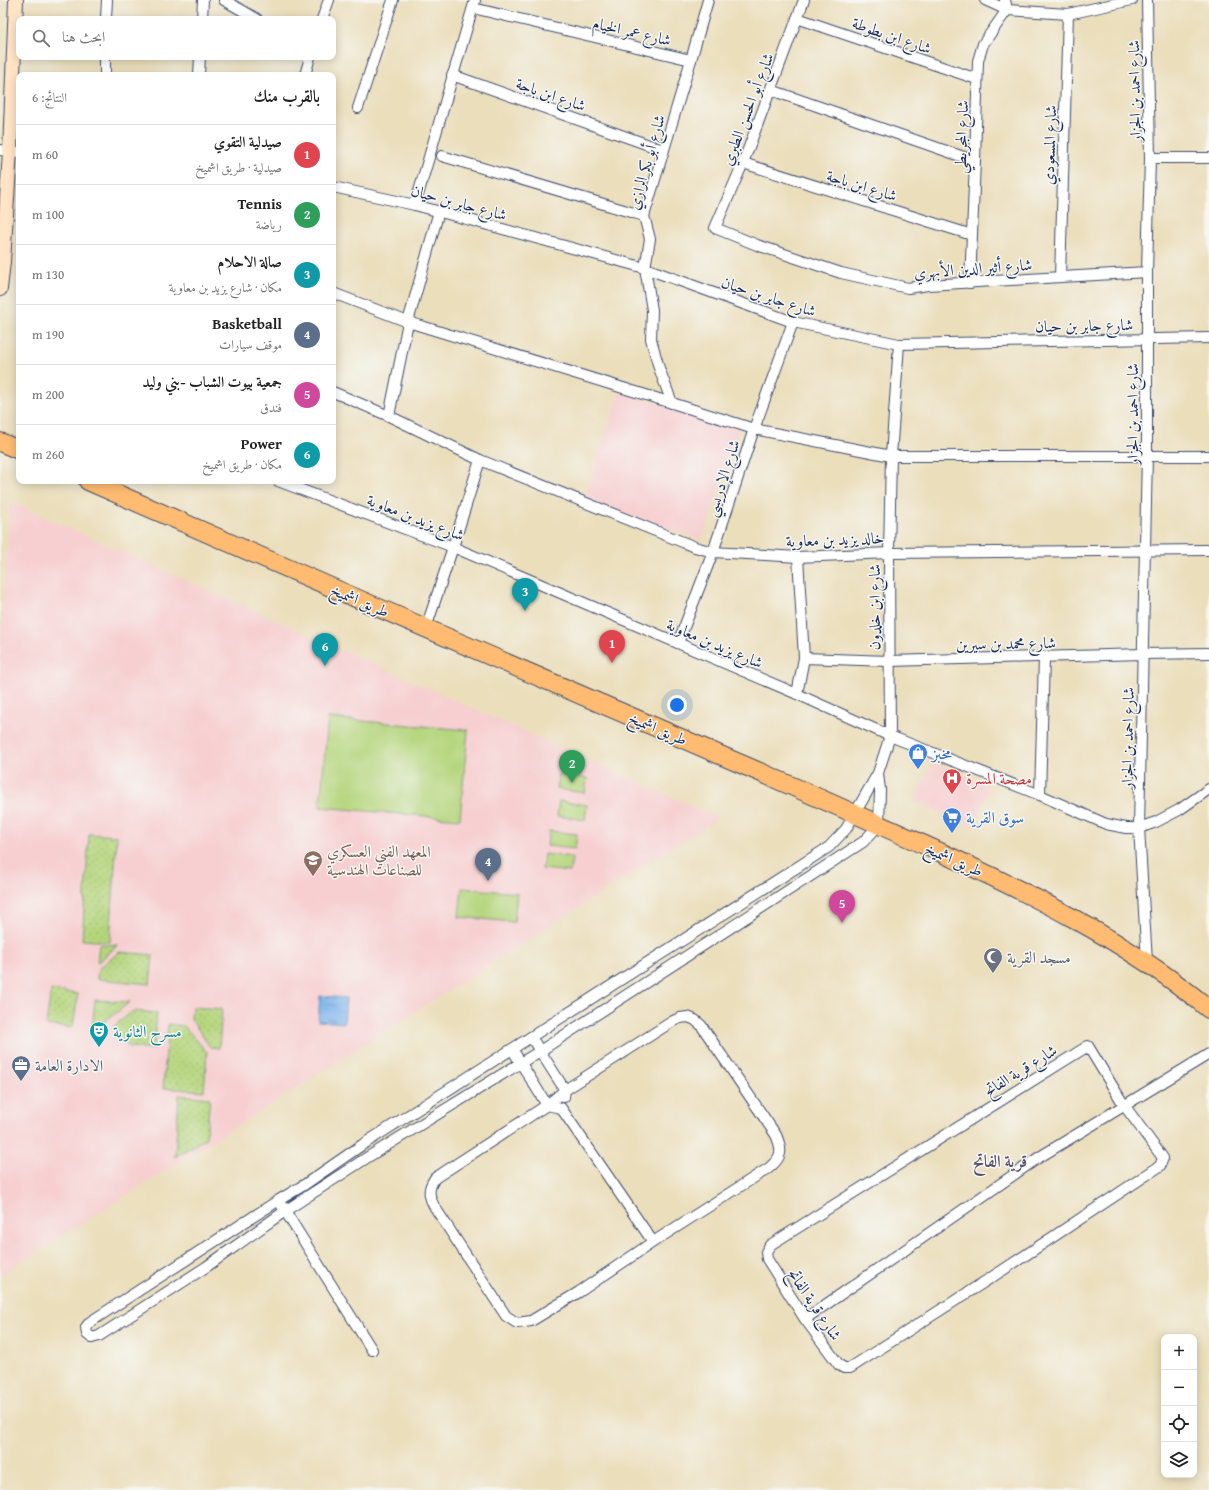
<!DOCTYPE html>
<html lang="ar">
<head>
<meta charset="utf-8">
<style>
  :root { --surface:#fff; --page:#f6f6f6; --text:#222; --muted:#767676; --line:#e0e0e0; --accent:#db2777 }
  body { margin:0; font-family:"Gentium Book Plus",Amiri,serif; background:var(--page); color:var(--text); direction:rtl }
  .controls { position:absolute; right:12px; bottom:12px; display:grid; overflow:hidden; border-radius:8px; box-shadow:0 2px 10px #0003 }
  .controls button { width:36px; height:36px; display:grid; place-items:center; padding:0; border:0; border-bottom:1px solid var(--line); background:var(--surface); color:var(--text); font:20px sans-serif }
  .you { position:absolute; left:677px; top:705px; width:14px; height:14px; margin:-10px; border:3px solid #fff; border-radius:50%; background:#1a73e8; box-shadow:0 0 0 6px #1a73e833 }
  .badge { display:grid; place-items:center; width:26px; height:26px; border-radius:50%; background:var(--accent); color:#fff; font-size:13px; font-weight:700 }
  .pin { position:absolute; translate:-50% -33px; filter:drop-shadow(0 1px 2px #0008) }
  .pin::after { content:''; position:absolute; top:21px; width:14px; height:12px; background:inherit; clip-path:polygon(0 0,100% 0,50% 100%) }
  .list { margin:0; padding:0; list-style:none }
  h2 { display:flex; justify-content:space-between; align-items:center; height:52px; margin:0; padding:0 16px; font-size:17px }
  h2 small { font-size:13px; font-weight:400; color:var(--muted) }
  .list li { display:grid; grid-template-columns:26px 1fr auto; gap:12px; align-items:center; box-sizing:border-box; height:60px; padding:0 16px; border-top:1px solid var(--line) }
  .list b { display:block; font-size:15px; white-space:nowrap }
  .list p { margin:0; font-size:13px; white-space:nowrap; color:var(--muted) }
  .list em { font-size:13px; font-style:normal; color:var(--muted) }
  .icon { flex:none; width:22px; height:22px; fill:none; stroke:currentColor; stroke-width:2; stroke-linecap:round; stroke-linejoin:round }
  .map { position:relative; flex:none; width:1209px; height:1490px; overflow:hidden; direction:ltr }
  .search { position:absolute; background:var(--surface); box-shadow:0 2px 10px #0003; left:16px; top:16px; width:320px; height:44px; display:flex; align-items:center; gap:10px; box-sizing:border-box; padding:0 14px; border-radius:8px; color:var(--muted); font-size:15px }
  .panel { position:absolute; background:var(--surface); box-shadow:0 2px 10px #0003; left:16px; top:72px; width:320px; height:412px; border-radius:8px; direction:rtl }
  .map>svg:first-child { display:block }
</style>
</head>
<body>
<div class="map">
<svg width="1209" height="1490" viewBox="0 0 1209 1490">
  <defs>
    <pattern id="green-dots" width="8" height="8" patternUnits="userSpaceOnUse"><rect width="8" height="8" fill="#b5d67d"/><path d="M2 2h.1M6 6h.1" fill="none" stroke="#9bb86e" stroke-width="1.8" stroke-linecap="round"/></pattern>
    <pattern id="water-ripples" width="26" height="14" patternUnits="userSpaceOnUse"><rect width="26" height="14" fill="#7ab2ea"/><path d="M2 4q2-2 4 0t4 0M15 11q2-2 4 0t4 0" fill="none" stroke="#6391c1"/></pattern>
  </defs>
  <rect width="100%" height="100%" fill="#f6f6f2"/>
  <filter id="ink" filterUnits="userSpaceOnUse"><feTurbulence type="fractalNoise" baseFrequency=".025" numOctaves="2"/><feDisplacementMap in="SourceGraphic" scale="8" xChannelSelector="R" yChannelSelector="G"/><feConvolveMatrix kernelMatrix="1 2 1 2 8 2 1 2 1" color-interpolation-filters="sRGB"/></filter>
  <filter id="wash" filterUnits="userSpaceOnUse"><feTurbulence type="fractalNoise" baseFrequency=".012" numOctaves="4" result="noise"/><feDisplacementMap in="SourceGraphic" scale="16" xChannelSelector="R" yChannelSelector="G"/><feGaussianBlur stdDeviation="0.9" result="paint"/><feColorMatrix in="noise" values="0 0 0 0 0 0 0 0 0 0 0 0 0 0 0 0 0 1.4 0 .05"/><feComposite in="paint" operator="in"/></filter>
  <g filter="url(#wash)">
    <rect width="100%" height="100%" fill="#ebdebb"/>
    <g fill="#f7cfd0">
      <polygon points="620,391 740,429 702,540 584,500"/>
      <polygon points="10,502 718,818 268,1106 0,1275 0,650"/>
      <polygon points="934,763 990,786 973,827 914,801 931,766 932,766"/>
    </g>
    <g fill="url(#green-dots)" stroke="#68826e">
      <polygon points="89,834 117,836 110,942 82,940"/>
      <polygon points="99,944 118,945 97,963"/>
      <polygon points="119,952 153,955 150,984 97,979 98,969"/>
      <polygon points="51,990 78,994 73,1028 46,1025"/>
      <polygon points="95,1000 130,1002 92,1031"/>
      <polygon points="192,1007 222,1009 219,1048 210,1047 191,1019"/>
      <polygon points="133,1011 157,1013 154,1049 129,1047 113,1027"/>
      <polygon points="168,1024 184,1026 207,1052 204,1091 163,1088"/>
      <polygon points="179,1095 210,1098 206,1138 175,1157"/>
    </g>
    <g fill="#b5d67d" stroke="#68826e">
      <polygon points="328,718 468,730 460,819 320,807"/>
      <polygon points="559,774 587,778 585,793 557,789"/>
      <polygon points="559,801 587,805 585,820 557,816"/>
      <polygon points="549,831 577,834 575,849 547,846"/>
      <polygon points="544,854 572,857 570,872 542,869"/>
      <polygon points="462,888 517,893 514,922 459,917"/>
    </g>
    <polygon fill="url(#water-ripples)" stroke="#4a70a4" points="320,996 346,998 344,1023 318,1021"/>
  </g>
  <g filter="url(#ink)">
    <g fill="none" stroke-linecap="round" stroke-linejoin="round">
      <defs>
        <g id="street">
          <polyline points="224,0 257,19"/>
          <polyline points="804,0 743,163 715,228 757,245 841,273 908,288 928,285 1147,272"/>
          <polyline points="985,0 1007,10 1068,14 1132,0"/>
          <polyline points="1147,0 1150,158 1147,272 1147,455 1139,828 1147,962"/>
          <polyline points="473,8 691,60"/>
          <polyline points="797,18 977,79"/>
          <polyline points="106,19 107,0"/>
          <polyline points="202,19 203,0"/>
          <polyline points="322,19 329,0"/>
          <polyline points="105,75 105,57"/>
          <polyline points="199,75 200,57"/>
          <polyline points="305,75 310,57"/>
          <polyline points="452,75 663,150"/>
          <polyline points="771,90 975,161"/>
          <polyline points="358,108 393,0"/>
          <polyline points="0,150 19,152"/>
          <polyline points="442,156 644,216"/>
          <polyline points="1150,158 1209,158"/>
          <polyline points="743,163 972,235"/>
          <polyline points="333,187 415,205 645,268 793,322 899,344 1209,338"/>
          <polyline points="415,205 475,0"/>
          <polyline points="1060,277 1068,14"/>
          <polyline points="970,283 975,161 978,61 983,44 1007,10 1005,0"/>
          <polyline points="333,293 408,322 672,403 754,429 891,456 1209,456"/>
          <polyline points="333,392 389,416 480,460 695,547 713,552 798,557 889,553 1209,550"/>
          <polyline points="672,403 659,368 651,339 652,310 645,268 650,239 644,216 691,60 708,0"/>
          <polyline points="389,416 408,322 439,211"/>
          <polyline points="278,481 453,547 797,694 890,736 1040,795 1106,824 1126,828 1139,828 1156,822 1179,810 1209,789"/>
          <polyline points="426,628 453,547 480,460"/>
          <polyline points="678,643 713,552 754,429 793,322"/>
          <polyline points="804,658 889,661 1143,654 1209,653"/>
          <polyline points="797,694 804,658 798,557"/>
          <polyline points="878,773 880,790 879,825 863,842 540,1051 368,1157 285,1211 206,1267 99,1336 92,1338 87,1334 86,1327 90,1322 279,1200 304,1185 362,1145 512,1049 829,847 846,829 878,773 890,736 889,553 891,456 899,344"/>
          <polyline points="1040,795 1044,658"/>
          <path d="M688 1017 695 1020 701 1025 776 1135C783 1151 782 1157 769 1168L653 1242 579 1292 531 1321 517 1323 506 1316 434 1206C428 1195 428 1188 435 1178L547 1105 565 1090 673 1021 680 1018Z"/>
          <polyline points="531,1037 565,1090 564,1097"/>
          <polygon points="1088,1046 1124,1105 1163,1158 1160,1166 1003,1270 850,1368 844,1368 839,1365 805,1319 767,1259 766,1252 770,1245"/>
          <polyline points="512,1049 547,1105 561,1108 653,1242"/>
          <polyline points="282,1206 372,1350"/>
          <polyline points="805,1319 1038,1158 1209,1054"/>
        </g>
        <polyline id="secondary" points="0,289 3,262 10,151 16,0"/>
        <g id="highway">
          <polyline points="0,442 19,450"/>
          <path d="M88 481C305 577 523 670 741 764 804 791 866 819 929 847 1027 892 1126 940 1209 1009"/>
        </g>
      </defs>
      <use href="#street" stroke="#3a496c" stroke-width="12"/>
      <use href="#secondary" stroke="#3a496c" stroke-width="16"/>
      <use href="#highway" stroke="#3a496c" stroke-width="20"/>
      <use href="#street" stroke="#fff" stroke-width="10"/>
      <use href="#secondary" stroke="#ffe4c6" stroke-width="14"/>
      <use href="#highway" stroke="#febb71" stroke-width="18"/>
    </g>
  </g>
  <defs>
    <symbol id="shop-pin" viewBox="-11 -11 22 30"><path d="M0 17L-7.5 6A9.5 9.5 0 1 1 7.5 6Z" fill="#3f7fe0" stroke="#f6f6f2"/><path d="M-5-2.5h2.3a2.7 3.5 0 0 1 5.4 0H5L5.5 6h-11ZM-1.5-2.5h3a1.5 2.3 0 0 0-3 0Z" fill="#fff"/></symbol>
    <symbol id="hospital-pin" viewBox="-11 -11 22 30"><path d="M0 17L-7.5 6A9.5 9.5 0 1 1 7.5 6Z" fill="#e0444e" stroke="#f6f6f2"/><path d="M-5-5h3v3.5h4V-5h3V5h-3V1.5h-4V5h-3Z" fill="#fff"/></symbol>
    <symbol id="supermarket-pin" viewBox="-11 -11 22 30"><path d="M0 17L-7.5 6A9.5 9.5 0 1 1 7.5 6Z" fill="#3f7fe0" stroke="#f6f6f2"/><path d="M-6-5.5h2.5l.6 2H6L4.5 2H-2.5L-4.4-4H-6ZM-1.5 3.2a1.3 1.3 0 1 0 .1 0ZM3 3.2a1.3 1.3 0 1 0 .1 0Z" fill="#fff"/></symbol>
    <symbol id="university-pin" viewBox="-11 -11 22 30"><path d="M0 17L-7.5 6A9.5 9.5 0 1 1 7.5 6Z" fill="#8d6e63" stroke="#f6f6f2"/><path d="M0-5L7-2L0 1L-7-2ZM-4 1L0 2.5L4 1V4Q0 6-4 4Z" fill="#fff"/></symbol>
    <symbol id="mosque-pin" viewBox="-11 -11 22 30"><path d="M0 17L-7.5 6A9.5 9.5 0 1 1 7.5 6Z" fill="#6b7280" stroke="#f6f6f2"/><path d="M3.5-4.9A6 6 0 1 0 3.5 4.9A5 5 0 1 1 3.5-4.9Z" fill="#fff"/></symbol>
    <symbol id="theatre-pin" viewBox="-11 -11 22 30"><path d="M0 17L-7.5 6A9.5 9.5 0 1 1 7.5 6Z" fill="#0f9aa8" stroke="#f6f6f2"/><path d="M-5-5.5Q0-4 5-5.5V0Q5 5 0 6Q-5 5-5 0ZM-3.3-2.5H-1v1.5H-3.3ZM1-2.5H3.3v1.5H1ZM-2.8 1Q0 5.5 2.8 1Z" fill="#fff"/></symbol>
    <symbol id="office-pin" viewBox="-11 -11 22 30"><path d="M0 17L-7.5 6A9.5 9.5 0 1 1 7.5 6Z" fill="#5c6f8a" stroke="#f6f6f2"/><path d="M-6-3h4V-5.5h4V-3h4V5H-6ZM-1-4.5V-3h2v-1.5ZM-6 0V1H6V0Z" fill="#fff"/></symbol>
  </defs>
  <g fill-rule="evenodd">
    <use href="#shop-pin" x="907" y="742" width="22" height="30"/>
    <use href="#hospital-pin" x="941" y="767" width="22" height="30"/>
    <use href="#supermarket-pin" x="941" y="806" width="22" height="30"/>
    <use href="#university-pin" x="302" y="849" width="22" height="30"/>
    <use href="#mosque-pin" x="982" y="946" width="22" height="30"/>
    <use href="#theatre-pin" x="88" y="1020" width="22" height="30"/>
    <use href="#office-pin" x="10" y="1054" width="22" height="30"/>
  </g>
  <g text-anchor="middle" stroke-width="3" stroke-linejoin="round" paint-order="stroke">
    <g font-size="16" fill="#1b2f5e" stroke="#f6f6f2">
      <text transform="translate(632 31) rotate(13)" y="6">شارع عمر الخيام</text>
      <text transform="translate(892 35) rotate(19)" y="6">شارع ابن بطوطة</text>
      <text transform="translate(1134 91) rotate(-91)" y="6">شارع احمد بن الجزار</text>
      <text transform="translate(551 94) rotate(19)" y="6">شارع ابن باجة</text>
      <text transform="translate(747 109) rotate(-69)" y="6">شارع أبو الحسن الطبري</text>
      <text transform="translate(961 137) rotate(-88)" y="6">شارع المجريطي</text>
      <text transform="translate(1049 145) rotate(-88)" y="6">شارع المسعودي</text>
      <text transform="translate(646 162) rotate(-74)" y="6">شارع أبو بكر الرازي</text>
      <text transform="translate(862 185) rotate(17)" y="6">شارع ابن باجة</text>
      <text transform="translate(459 202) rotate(15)" y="6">شارع جابر بن حيان</text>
      <text transform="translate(973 268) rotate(-4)" y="6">شارع أثير الدين الأبهري</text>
      <text transform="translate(769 296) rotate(18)" y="6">شارع جابر بن حيان</text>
      <text transform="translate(1084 325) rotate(-1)" y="6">شارع جابر بن حيان</text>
      <text transform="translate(1132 414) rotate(-90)" y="6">شارع احمد بن الجزار</text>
      <text transform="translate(722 478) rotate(-72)" y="6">شارع الإدريسي</text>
      <text transform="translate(416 517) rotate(21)" y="6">شارع يزيد بن معاوية</text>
      <text transform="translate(835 539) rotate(-2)" y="6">خالد يزيد بن معاوية</text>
      <text transform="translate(360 600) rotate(23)" y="6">طريق اشميخ</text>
      <text transform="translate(874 607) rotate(-90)" y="6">شارع ابن خلدون</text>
      <text transform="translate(715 643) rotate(23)" y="6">شارع يزيد بن معاوية</text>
      <text transform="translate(1006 643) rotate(-1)" y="6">شارع محمد بن سيرين</text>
      <text transform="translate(658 728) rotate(23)" y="6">طريق اشميخ</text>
      <text transform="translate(1127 738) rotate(-89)" y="6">شارع احمد بن الجزار</text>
      <text transform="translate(954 859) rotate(24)" y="6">طريق اشميخ</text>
      <text transform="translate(1020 1070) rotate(-32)" y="6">شارع قرية الفاتح</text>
      <text transform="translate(815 1304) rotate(56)" y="6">شارع قرية الفاتح</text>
    </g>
    <g font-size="16" fill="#366cbe" stroke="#f6f6f2" text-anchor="start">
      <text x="932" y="759">مخبز</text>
      <text x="966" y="823">سوق القرية</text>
    </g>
    <g font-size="16" fill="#be3a42" stroke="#f6f6f2" text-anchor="start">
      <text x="966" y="784">مصحة المسرة</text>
    </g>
    <g font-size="16" fill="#785e54" stroke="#f6f6f2" text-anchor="start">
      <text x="327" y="857">المعهد الفني العسكري<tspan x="327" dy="18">للصناعات الهندسية</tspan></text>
    </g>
    <g font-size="16" fill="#5b616d" stroke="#f6f6f2" text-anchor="start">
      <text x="1007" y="963">مسجد القرية</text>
    </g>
    <g font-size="16" fill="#0d838f" stroke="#f6f6f2" text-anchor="start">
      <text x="113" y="1037">مسرح الثانوية</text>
    </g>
    <g font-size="16" fill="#4e5e75" stroke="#f6f6f2" text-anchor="start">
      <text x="35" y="1071">الادارة العامة</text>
    </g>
    <g font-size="17" font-weight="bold" fill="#5b526e" stroke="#f6f6f2">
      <text x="1000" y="1167">قرية الفاتح</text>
    </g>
  </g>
</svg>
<div class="controls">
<button>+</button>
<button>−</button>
<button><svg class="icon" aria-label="locate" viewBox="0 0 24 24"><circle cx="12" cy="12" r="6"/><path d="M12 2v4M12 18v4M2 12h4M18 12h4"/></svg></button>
<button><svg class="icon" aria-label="layers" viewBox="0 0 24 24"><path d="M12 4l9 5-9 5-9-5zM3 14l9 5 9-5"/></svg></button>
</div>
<div class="you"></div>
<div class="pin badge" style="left:612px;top:663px;background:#e0444e">1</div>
<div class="pin badge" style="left:572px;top:783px;background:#2e9e5b">2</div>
<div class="pin badge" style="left:525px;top:611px;background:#0f9aa8">3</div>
<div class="pin badge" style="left:488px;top:881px;background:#5c6f8a">4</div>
<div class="pin badge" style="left:842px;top:923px;background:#d1479c">5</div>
<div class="pin badge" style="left:325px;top:666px;background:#0f9aa8">6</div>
<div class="search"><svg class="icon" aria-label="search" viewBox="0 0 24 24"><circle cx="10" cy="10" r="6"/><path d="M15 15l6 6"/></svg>ابحث هنا</div>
<section class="panel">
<h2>بالقرب منك<small>النتائج: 6</small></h2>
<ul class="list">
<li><span class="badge" style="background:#e0444e">1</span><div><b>صيدلية التقوي</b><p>صيدلية · طريق اشميخ</p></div><em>60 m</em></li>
<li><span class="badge" style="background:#2e9e5b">2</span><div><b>Tennis</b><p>رياضة</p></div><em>100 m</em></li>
<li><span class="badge" style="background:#0f9aa8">3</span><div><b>صالة الاحلام</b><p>مكان · شارع يزيد بن معاوية</p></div><em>130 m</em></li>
<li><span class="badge" style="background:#5c6f8a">4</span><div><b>Basketball</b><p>موقف سيارات</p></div><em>190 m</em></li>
<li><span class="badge" style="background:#d1479c">5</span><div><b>جمعية بيوت الشباب -بني وليد</b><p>فندق</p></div><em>200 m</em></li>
<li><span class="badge" style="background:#0f9aa8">6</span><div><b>Power</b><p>مكان · طريق اشميخ</p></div><em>260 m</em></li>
</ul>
</section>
</div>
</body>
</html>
